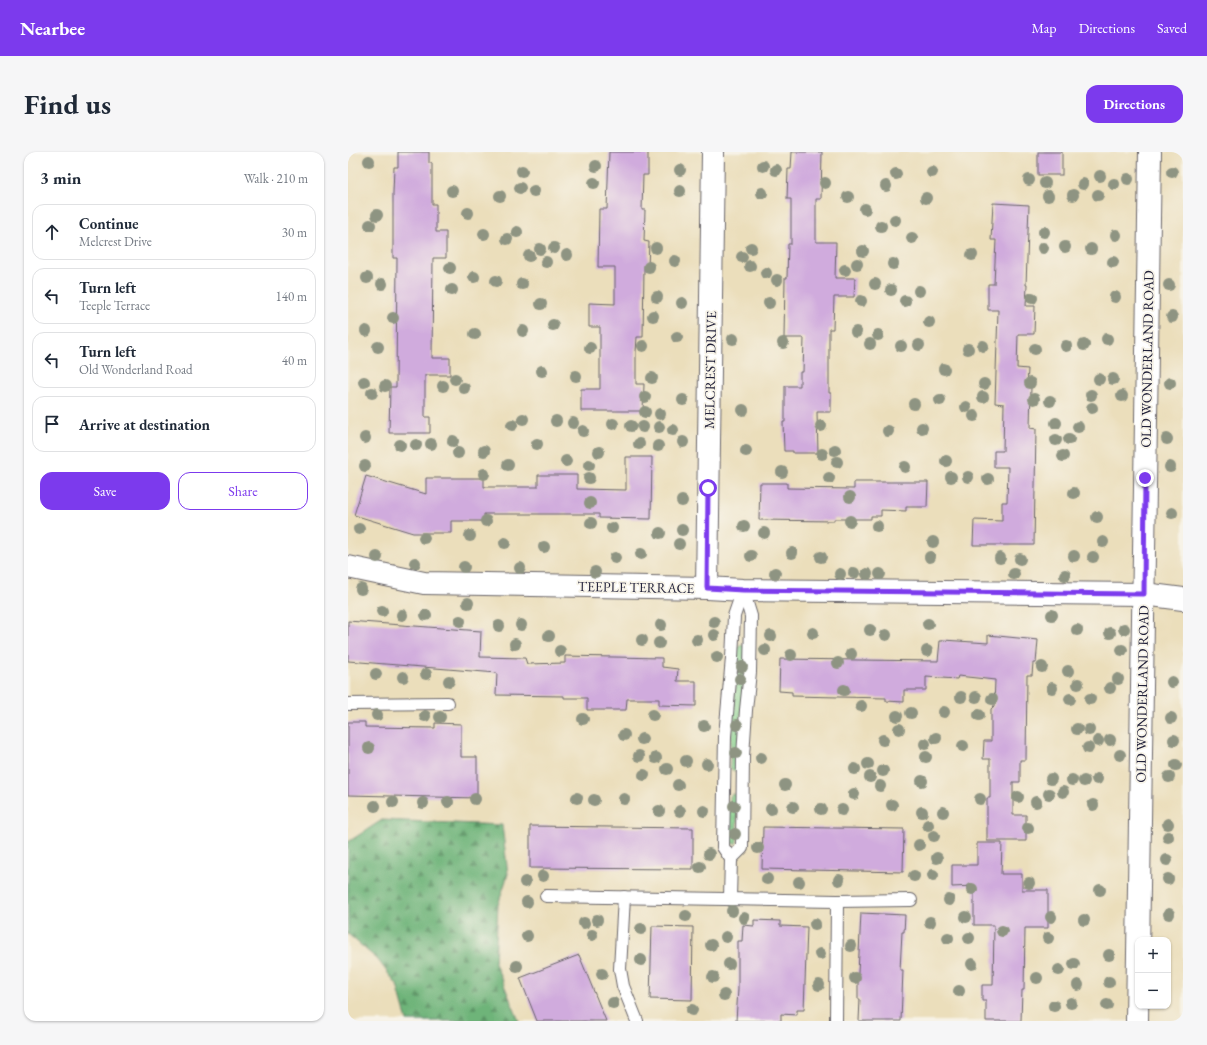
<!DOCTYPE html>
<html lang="en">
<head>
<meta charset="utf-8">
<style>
  :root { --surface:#fff; --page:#f6f6f7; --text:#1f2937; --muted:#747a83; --line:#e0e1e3; --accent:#7c3aed }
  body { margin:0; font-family:"EB Garamond",serif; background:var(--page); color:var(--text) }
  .controls { position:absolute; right:12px; bottom:12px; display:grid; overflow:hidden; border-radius:8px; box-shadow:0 1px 3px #0004 }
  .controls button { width:36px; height:36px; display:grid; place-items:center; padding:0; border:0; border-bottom:1px solid var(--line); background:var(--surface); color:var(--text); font:20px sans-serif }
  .stop { position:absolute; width:12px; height:12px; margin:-9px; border:3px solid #7c3aed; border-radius:50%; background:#fff }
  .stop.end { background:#7c3aed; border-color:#fff; box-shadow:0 1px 4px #0008 }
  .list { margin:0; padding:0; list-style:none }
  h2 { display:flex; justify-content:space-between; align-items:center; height:52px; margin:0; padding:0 16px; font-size:17px }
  h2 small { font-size:13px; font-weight:400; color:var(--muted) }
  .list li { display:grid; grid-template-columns:26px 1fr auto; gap:12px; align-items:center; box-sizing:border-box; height:56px; margin:0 8px 8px; padding:0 8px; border:1px solid var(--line); border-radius:12px }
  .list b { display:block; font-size:15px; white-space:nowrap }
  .list p { margin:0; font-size:13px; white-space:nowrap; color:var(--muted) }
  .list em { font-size:13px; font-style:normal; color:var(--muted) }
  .actions { display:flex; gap:8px; padding:12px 16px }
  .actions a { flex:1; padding:9px 0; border:1px solid var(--accent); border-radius:12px; text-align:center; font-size:14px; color:var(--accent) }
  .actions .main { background:var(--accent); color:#fff }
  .icon { flex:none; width:22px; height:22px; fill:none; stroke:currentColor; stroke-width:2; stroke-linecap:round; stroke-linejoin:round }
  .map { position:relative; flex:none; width:835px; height:869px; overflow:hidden; border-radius:12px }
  header { display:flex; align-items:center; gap:24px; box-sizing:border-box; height:56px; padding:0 20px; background:var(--accent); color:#fff }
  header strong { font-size:19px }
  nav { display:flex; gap:22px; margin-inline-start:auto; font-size:14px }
  .intro { display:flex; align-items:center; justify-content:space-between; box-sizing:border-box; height:96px; padding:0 24px }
  h1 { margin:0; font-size:28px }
  .button { padding:10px 18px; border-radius:12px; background:var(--accent); color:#fff; font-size:14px; font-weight:700 }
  main { display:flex; gap:24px; padding:0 24px }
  aside { flex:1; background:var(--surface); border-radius:12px; box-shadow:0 1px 3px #0004 }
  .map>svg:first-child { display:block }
</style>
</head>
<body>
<header>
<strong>Nearbee</strong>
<nav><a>Map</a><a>Directions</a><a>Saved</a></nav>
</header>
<div class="intro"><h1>Find us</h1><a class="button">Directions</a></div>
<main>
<aside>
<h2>3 min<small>Walk · 210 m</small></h2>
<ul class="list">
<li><svg class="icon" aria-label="ahead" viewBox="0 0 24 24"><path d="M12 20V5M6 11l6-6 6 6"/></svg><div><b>Continue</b><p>Melcrest Drive</p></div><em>30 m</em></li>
<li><svg class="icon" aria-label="left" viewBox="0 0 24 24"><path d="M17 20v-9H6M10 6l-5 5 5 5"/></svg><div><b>Turn left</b><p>Teeple Terrace</p></div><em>140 m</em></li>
<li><svg class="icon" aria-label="left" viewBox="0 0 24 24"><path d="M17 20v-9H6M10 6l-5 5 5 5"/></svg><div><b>Turn left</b><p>Old Wonderland Road</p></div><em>40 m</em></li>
<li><svg class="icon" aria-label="arrive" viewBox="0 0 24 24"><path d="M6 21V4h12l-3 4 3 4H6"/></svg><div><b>Arrive at destination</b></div></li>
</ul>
<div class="actions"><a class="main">Save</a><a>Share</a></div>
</aside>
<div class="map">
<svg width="835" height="869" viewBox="0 0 835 869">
  <defs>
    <pattern id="forest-firs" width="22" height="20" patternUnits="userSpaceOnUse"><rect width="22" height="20" fill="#6eb479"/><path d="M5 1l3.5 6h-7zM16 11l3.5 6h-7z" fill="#5a9264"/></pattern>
    <pattern id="garden-dots" width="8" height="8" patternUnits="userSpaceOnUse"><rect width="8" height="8" fill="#88d28e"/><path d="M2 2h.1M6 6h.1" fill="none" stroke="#75b47b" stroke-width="1.8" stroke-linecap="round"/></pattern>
  </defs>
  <rect width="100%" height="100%" fill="#f7f3e8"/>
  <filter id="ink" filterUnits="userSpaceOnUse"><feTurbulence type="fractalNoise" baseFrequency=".025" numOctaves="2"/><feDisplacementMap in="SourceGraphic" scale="8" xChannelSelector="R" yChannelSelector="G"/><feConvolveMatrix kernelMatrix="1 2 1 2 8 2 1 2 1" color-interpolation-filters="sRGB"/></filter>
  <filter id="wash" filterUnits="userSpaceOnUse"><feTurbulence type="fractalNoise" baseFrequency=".012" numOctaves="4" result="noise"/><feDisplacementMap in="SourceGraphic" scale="16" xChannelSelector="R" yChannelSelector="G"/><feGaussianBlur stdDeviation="0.9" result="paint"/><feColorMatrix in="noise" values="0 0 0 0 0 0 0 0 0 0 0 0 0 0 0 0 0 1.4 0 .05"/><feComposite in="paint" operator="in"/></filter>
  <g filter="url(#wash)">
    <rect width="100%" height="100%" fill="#ebdebb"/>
    <path fill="#88d28e" stroke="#557a64" d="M393 493 398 495 389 618 387 619 383 617 382 613C383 583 385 553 389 522 389 514 388 503 391 494Z"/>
    <polygon fill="url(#forest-firs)" stroke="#486b5a" points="34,668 154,673 160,722 150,753 147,811 171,869 59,869 49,833 30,808 0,782 0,690"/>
    <polygon fill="url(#garden-dots)" stroke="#557a64" points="384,642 389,643 389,689 388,692 382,691 380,689 382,645"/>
    <g id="blocks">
      <g fill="#d0abdd">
        <polygon points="50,0 81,0 81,11 84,11 84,52 88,52 88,80 98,80 98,106 85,106 84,206 102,206 102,223 77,223 77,265 82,265 82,281 41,281 42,235 48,235 49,106 45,106 45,41 46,15 50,15"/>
        <polygon points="261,0 300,0 300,23 295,23 294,58 297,58 296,89 301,90 300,116 296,116 295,185 289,185 288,200 288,232 296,232 295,259 233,259 233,237 252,237 252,175 241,175 241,151 267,152 267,115 250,115 251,57 259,57"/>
        <polygon points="444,0 474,0 473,47 468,47 468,90 488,90 487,126 507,126 506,145 486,145 485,177 481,177 481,241 483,241 483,260 469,260 470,301 445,301 445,299 436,299 435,270 437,270 437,234 452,234 452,220 455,220 456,186 436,186 437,126 439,126 440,92 443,92 443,47 439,47 440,17 443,17"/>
        <rect x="690" y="0" width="24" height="23"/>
        <polygon points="645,51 681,53 678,133 679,133 678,154 687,154 686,182 670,182 669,216 680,217 679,234 683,234 682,276 688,277 686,393 625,393 626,368 654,369 654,350 659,350 660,315 646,315 646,299 655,299 656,252 647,251 650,158 640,158 640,132 646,132 648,88 643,88"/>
        <polygon points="278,305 304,305 303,367 251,366 251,362 136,362 136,369 103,369 103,381 65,381 6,363 18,324 78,342 78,326 136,326 136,335 190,335 190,323 229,323 229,337 278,338"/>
        <polygon points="506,330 580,330 579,355 558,355 558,359 533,358 533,364 523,364 523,367 486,367 486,369 411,368 412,331 439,331 439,336 506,337"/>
        <polygon points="0,469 133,479 132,505 177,506 179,512 217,511 217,504 314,506 314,515 330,517 329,529 348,529 348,554 311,553 311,547 279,547 278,558 239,558 239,546 216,546 216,544 148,543 149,521 0,509"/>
        <polygon points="640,483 690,488 688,511 685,511 684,523 679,523 678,608 672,608 672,630 665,630 665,663 678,663 678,689 639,689 639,646 642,646 642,607 635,607 636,589 643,589 643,557 646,554 647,528 610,524 609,527 578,525 578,538 556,538 556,550 538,549 538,546 444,544 444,540 431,539 432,507 590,509 592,489 595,489 595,488 640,491"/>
        <polygon points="0,570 17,570 17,575 87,576 87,571 113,572 113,605 129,605 129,646 0,643"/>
        <polygon points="182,674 345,676 345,717 182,716"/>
        <polygon points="415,675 556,677 555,720 414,717"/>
        <polygon points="629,691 654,691 653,722 674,722 674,738 700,738 700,776 677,776 676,838 674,838 673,869 638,869 638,849 634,849 634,833 645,833 646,773 626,773 626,734 604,735 604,713 629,713"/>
        <polygon points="513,761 557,763 556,780 554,780 552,818 555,818 553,869 511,869 512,847 510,847 510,821"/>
        <polygon points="406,768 432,769 432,774 459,775 456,858 449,858 449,863 433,862 433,869 388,869 390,837 390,789 394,789 395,773 406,774"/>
        <polygon points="304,774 345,775 344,848 302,847"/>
        <polygon points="231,803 258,869 189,869 172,826"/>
      </g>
    </g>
  </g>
  <g filter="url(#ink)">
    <use href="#blocks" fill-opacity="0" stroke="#686468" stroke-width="1"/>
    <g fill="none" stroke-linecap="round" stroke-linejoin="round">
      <defs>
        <g id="service">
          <polyline points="0,552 100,551"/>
          <polyline points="383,707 394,696 395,604 398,558 402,520 403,464 395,438"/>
          <polyline points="198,744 489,749 563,748"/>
          <polyline points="276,745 272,817 275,834 289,869"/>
          <polyline points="382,746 383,707 375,695 377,584 384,506 386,464 395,438"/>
          <polyline points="488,869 489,749"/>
        </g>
        <g id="minor">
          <polyline points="359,436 365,0"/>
          <polyline points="789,869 802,0"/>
        </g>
        <polyline id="tertiary" points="0,415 76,431 359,436 395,438 796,442 835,447"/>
      </defs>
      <use href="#service" stroke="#686468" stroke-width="14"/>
      <use href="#minor" stroke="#686468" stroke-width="24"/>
      <use href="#tertiary" stroke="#686468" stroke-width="24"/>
      <use href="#service" stroke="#fff" stroke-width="12"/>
      <use href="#minor" stroke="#fff" stroke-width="22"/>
      <use href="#tertiary" stroke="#fff" stroke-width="22"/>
    </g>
    <g fill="#8e9482">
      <circle cx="21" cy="9" r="6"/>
      <circle cx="248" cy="14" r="6"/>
      <circle cx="415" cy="14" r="6"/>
      <circle cx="332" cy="18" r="6"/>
      <circle cx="428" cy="18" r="6"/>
      <circle cx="174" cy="19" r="6"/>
      <circle cx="584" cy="20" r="6"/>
      <circle cx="824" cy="20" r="6"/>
      <circle cx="548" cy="22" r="6"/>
      <circle cx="752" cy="24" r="6"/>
      <circle cx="780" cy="27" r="6"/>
      <circle cx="681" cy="28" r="6"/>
      <circle cx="246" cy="31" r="6"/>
      <circle cx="477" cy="31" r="6"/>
      <circle cx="697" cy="31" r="6"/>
      <circle cx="735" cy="32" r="6"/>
      <circle cx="766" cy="32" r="6"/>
      <circle cx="538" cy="34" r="6"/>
      <circle cx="172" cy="36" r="6"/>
      <circle cx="104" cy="39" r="6"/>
      <circle cx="186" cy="39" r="6"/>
      <circle cx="332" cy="39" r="6"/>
      <circle cx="414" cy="41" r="6"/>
      <circle cx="725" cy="43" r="6"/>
      <circle cx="750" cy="43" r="6"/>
      <circle cx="152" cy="44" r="6"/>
      <circle cx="700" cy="44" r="6"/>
      <circle cx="500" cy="45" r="6"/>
      <circle cx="578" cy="46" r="6"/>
      <circle cx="517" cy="57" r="6"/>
      <circle cx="120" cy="61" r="6"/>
      <circle cx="29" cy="63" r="6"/>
      <circle cx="547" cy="68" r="6"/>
      <circle cx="22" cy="73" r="6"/>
      <circle cx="533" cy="74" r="6"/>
      <circle cx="169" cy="80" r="6"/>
      <circle cx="696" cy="80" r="6"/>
      <circle cx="136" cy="82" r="6"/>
      <circle cx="768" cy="83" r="6"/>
      <circle cx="564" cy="86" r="6"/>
      <circle cx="159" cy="87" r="6"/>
      <circle cx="717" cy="95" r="6"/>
      <circle cx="206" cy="96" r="6"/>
      <circle cx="308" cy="96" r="6"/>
      <circle cx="403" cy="96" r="6"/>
      <circle cx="695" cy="96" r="6"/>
      <circle cx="192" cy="97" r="6"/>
      <circle cx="743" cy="97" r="6"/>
      <circle cx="515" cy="99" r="6"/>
      <circle cx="219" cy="103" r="6"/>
      <circle cx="624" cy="103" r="6"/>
      <circle cx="181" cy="104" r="6"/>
      <circle cx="394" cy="105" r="6"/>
      <circle cx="327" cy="109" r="6"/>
      <circle cx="198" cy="110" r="6"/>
      <circle cx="765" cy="110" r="6"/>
      <circle cx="509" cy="112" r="6"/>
      <circle cx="545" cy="112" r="6"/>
      <circle cx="402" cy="114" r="6"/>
      <circle cx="301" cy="115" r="6"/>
      <circle cx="102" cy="116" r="6"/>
      <circle cx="497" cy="118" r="6"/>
      <circle cx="418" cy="121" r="6"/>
      <circle cx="126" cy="125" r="6"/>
      <circle cx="19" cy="126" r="6"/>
      <circle cx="429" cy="128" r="6"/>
      <circle cx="148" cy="129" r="6"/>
      <circle cx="34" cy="132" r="6"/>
      <circle cx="174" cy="132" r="6"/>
      <circle cx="527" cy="132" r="6"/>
      <circle cx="821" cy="133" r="6"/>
      <circle cx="104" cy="138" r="6"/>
      <circle cx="543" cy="138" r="6"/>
      <circle cx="571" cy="139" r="6"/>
      <circle cx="309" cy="145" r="6"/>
      <circle cx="767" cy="145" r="6"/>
      <circle cx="684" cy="146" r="6"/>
      <circle cx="513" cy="149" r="6"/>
      <circle cx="557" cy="149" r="6"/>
      <circle cx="334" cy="151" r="6"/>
      <circle cx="421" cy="151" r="6"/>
      <circle cx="193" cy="152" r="6"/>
      <circle cx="305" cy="164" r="6"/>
      <circle cx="824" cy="165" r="6"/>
      <circle cx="45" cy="166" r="6"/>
      <circle cx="581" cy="170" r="6"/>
      <circle cx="205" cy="173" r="6"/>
      <circle cx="18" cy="179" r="6"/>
      <circle cx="175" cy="179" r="6"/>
      <circle cx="508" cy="180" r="6"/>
      <circle cx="127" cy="182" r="6"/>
      <circle cx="530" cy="183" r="6"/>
      <circle cx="329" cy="185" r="6"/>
      <circle cx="385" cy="187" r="6"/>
      <circle cx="759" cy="187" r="6"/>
      <circle cx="435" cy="191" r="6"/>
      <circle cx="522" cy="192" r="6"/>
      <circle cx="571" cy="193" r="6"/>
      <circle cx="736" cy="193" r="6"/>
      <circle cx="295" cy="194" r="6"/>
      <circle cx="553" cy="194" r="6"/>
      <circle cx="635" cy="194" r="6"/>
      <circle cx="718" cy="194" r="6"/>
      <circle cx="30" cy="195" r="6"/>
      <circle cx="242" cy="196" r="6"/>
      <circle cx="620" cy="197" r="6"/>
      <circle cx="687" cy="197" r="6"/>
      <circle cx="596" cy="217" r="6"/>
      <circle cx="194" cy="219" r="6"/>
      <circle cx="228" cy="224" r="6"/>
      <circle cx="304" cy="226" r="6"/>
      <circle cx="107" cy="227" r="6"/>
      <circle cx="751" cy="227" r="6"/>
      <circle cx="765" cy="227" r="6"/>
      <circle cx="16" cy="230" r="6"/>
      <circle cx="682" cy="231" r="6"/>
      <circle cx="822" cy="231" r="6"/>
      <circle cx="636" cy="232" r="6"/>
      <circle cx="37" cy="234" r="6"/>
      <circle cx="95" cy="234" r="6"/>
      <circle cx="116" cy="236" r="6"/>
      <circle cx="24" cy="241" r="6"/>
      <circle cx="743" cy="243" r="6"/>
      <circle cx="774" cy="244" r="6"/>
      <circle cx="297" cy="245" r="6"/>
      <circle cx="635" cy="245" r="6"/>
      <circle cx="686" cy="247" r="6"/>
      <circle cx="335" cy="248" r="6"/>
      <circle cx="592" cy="248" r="6"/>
      <circle cx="702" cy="249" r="6"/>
      <circle cx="566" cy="252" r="6"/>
      <circle cx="618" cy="255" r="6"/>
      <circle cx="744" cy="256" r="6"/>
      <circle cx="395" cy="258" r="6"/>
      <circle cx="297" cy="260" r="6"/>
      <circle cx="312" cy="262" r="6"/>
      <circle cx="626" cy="264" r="6"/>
      <circle cx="175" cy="267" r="6"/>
      <circle cx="208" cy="269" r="6"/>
      <circle cx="225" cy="271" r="6"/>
      <circle cx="708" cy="271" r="6"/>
      <circle cx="265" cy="272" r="6"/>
      <circle cx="164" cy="273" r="6"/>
      <circle cx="283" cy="274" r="6"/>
      <circle cx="473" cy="274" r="6"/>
      <circle cx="295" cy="275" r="6"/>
      <circle cx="311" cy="275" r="6"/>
      <circle cx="730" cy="275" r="6"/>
      <circle cx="574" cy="276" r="6"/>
      <circle cx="325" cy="278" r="6"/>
      <circle cx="235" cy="279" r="6"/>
      <circle cx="540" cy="279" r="6"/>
      <circle cx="17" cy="286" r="6"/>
      <circle cx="721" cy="287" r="6"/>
      <circle cx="819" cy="287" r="6"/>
      <circle cx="708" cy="288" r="6"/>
      <circle cx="105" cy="289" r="6"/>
      <circle cx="335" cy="290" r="6"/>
      <circle cx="83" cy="292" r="6"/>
      <circle cx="189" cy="292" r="6"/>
      <circle cx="291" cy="292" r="6"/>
      <circle cx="52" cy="293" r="6"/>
      <circle cx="68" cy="293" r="6"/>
      <circle cx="310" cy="294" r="6"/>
      <circle cx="487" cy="298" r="6"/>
      <circle cx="136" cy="299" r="6"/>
      <circle cx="398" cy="299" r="6"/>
      <circle cx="251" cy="300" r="6"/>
      <circle cx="110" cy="301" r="6"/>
      <circle cx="474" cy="302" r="6"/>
      <circle cx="715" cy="304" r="6"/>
      <circle cx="218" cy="309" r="6"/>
      <circle cx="598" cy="309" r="6"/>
      <circle cx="489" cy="310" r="6"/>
      <circle cx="160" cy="313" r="6"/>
      <circle cx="241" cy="313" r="6"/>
      <circle cx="17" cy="314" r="6"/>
      <circle cx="557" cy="315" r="6"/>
      <circle cx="822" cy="315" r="6"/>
      <circle cx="434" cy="320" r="6"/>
      <circle cx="136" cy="322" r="6"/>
      <circle cx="603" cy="325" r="6"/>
      <circle cx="620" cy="325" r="6"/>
      <circle cx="241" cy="326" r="6"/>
      <circle cx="481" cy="326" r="6"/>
      <circle cx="640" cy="327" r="6"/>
      <circle cx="726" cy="341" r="6"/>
      <circle cx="502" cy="345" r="6"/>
      <circle cx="334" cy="349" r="6"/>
      <circle cx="242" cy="351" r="6"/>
      <circle cx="824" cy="361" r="6"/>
      <circle cx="749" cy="365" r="6"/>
      <circle cx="138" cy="369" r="6"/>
      <circle cx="502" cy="369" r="6"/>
      <circle cx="243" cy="371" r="6"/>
      <circle cx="396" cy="374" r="6"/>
      <circle cx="529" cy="374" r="6"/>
      <circle cx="264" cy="376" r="6"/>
      <circle cx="11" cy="377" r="6"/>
      <circle cx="334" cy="378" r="6"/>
      <circle cx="312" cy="381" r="6"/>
      <circle cx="416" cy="381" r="6"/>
      <circle cx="122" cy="384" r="6"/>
      <circle cx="76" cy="386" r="6"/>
      <circle cx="585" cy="390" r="6"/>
      <circle cx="755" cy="390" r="6"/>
      <circle cx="157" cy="391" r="6"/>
      <circle cx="331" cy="392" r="6"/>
      <circle cx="196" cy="395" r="6"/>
      <circle cx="444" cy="401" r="6"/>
      <circle cx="293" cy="402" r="6"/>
      <circle cx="403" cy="404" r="6"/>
      <circle cx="726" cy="404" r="6"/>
      <circle cx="29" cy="405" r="6"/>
      <circle cx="473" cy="405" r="6"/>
      <circle cx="582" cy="405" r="6"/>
      <circle cx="745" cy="405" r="6"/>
      <circle cx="267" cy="406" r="6"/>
      <circle cx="652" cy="406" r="6"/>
      <circle cx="672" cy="407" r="6"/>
      <circle cx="67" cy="411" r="6"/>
      <circle cx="116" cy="415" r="6"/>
      <circle cx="172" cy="416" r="6"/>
      <circle cx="247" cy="420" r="6"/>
      <circle cx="427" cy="421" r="6"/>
      <circle cx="506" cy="421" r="6"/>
      <circle cx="492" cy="422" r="6"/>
      <circle cx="519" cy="422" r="6"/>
      <circle cx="532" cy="422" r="6"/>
      <circle cx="666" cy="422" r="6"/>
      <circle cx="717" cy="423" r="6"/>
      <circle cx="13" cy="437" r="6"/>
      <circle cx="120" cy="451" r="6"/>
      <circle cx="34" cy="459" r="6"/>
      <circle cx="54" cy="463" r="6"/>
      <circle cx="78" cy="463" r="6"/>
      <circle cx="704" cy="463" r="6"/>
      <circle cx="112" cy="469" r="6"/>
      <circle cx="366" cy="470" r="6"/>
      <circle cx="580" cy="472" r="6"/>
      <circle cx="173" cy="473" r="6"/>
      <circle cx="313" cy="473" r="6"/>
      <circle cx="151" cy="474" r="6"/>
      <circle cx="776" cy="477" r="6"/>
      <circle cx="522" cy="478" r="6"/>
      <circle cx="729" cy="478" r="6"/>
      <circle cx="465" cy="481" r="6"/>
      <circle cx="762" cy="481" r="6"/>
      <circle cx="366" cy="483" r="6"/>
      <circle cx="538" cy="483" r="6"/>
      <circle cx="201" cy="484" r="6"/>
      <circle cx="423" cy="484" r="6"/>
      <circle cx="294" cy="488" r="6"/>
      <circle cx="349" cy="488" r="6"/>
      <circle cx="311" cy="491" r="6"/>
      <circle cx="167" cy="492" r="6"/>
      <circle cx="417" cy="498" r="6"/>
      <circle cx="774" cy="498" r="6"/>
      <circle cx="212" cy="499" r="6"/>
      <circle cx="579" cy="499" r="6"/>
      <circle cx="503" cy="502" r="6"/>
      <circle cx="443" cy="503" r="6"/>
      <circle cx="369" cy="505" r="6"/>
      <circle cx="490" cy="511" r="6"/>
      <circle cx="394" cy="515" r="6"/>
      <circle cx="694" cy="515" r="6"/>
      <circle cx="720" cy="519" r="6"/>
      <circle cx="28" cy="522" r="6"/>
      <circle cx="78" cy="522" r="6"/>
      <circle cx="55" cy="525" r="6"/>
      <circle cx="392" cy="527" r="6"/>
      <circle cx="770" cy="527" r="6"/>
      <circle cx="101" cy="529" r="6"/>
      <circle cx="824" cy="530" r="6"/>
      <circle cx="730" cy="532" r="6"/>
      <circle cx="704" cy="536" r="6"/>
      <circle cx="762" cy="536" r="6"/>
      <circle cx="496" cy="538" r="6"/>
      <circle cx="613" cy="545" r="6"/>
      <circle cx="628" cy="545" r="6"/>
      <circle cx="644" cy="547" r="6"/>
      <circle cx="722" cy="547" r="6"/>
      <circle cx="742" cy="547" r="6"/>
      <circle cx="513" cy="554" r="6"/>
      <circle cx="596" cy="560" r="6"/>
      <circle cx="563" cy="561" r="6"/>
      <circle cx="29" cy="563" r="6"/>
      <circle cx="305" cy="563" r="6"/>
      <circle cx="631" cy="563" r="6"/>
      <circle cx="77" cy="564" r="6"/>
      <circle cx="549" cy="564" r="6"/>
      <circle cx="92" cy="565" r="6"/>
      <circle cx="823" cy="566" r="6"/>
      <circle cx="235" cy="567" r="6"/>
      <circle cx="389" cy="573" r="6"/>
      <circle cx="356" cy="574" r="6"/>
      <circle cx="551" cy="577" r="6"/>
      <circle cx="729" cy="577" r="6"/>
      <circle cx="741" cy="578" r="6"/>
      <circle cx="276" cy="583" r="6"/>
      <circle cx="588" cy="586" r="6"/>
      <circle cx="294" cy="587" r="6"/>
      <circle cx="535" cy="588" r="6"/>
      <circle cx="762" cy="588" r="6"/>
      <circle cx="826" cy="588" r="6"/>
      <circle cx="750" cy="589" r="6"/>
      <circle cx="577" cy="592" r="6"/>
      <circle cx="615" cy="594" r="6"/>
      <circle cx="21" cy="596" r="6"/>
      <circle cx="740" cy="596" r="6"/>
      <circle cx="388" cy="601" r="6"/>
      <circle cx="772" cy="603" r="6"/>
      <circle cx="291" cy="604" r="6"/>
      <circle cx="578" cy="605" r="6"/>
      <circle cx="308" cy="606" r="6"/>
      <circle cx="413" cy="606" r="6"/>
      <circle cx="338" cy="609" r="6"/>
      <circle cx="359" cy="612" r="6"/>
      <circle cx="520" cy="612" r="6"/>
      <circle cx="828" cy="613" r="6"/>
      <circle cx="319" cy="617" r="6"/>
      <circle cx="507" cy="617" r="6"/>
      <circle cx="535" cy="619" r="6"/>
      <circle cx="296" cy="623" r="6"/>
      <circle cx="522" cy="625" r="6"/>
      <circle cx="821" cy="625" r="6"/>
      <circle cx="703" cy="627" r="6"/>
      <circle cx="749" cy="627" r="6"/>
      <circle cx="724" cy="628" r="6"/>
      <circle cx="574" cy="629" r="6"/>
      <circle cx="736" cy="629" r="6"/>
      <circle cx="330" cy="633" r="6"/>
      <circle cx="437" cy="633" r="6"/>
      <circle cx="532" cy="634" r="6"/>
      <circle cx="715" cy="640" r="6"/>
      <circle cx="506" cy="642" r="6"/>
      <circle cx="701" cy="642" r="6"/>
      <circle cx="670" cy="645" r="6"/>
      <circle cx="229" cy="646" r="6"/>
      <circle cx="127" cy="647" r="6"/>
      <circle cx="276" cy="647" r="6"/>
      <circle cx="632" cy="647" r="6"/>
      <circle cx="246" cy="648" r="6"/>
      <circle cx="45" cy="650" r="6"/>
      <circle cx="100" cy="650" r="6"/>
      <circle cx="688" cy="650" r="6"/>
      <circle cx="75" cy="651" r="6"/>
      <circle cx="544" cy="653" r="6"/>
      <circle cx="745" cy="653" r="6"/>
      <circle cx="27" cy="654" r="6"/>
      <circle cx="386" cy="654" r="6"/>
      <circle cx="445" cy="655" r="6"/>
      <circle cx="423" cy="657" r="6"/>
      <circle cx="473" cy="657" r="6"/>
      <circle cx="494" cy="658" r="6"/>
      <circle cx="311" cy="659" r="6"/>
      <circle cx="332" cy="659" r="6"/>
      <circle cx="356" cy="659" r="6"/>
      <circle cx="574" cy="660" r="6"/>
      <circle cx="595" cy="660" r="6"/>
      <circle cx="820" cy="672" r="6"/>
      <circle cx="580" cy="673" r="6"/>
      <circle cx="680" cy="676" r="6"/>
      <circle cx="387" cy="682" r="6"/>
      <circle cx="586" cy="684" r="6"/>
      <circle cx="820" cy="685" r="6"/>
      <circle cx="571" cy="693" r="6"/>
      <circle cx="410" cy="696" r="6"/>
      <circle cx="361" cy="702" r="6"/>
      <circle cx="589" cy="706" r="6"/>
      <circle cx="819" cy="708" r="6"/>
      <circle cx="352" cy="715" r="6"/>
      <circle cx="585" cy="723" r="6"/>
      <circle cx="195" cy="724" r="6"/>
      <circle cx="566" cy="724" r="6"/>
      <circle cx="419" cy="727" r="6"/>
      <circle cx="820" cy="727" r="6"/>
      <circle cx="491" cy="728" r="6"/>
      <circle cx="177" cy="730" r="6"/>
      <circle cx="451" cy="730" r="6"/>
      <circle cx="681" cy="731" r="6"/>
      <circle cx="624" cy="737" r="6"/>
      <circle cx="752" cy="738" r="6"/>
      <circle cx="601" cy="748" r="6"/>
      <circle cx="179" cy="750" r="6"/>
      <circle cx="384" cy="759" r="6"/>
      <circle cx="821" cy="762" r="6"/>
      <circle cx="338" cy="764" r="6"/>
      <circle cx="618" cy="765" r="6"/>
      <circle cx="703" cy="765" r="6"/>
      <circle cx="396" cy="766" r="6"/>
      <circle cx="249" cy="768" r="6"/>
      <circle cx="736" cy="768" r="6"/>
      <circle cx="582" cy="770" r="6"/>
      <circle cx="236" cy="771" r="6"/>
      <circle cx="467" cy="772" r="6"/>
      <circle cx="293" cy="777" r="6"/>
      <circle cx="654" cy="779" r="6"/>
      <circle cx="244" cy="783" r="6"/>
      <circle cx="179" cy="784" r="6"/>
      <circle cx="378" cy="785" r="6"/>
      <circle cx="600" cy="786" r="6"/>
      <circle cx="621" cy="786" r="6"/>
      <circle cx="700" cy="786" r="6"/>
      <circle cx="363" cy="793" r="6"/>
      <circle cx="503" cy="794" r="6"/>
      <circle cx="472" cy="802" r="6"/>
      <circle cx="761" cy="803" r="6"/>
      <circle cx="293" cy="808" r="6"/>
      <circle cx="381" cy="812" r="6"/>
      <circle cx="624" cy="812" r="6"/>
      <circle cx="726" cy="812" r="6"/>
      <circle cx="169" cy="814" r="6"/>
      <circle cx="711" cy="818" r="6"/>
      <circle cx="254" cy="822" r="6"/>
      <circle cx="365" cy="825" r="6"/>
      <circle cx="507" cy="826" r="6"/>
      <circle cx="689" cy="826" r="6"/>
      <circle cx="761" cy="830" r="6"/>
      <circle cx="471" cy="833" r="6"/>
      <circle cx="730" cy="833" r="6"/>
      <circle cx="611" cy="839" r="6"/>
      <circle cx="376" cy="843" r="6"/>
      <circle cx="265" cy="851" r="6"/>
      <circle cx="723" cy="851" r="6"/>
      <circle cx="759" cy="853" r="6"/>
      <circle cx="706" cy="854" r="6"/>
      <circle cx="344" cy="858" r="6"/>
    </g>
  </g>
  <g fill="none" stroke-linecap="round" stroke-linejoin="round" filter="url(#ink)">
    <polyline stroke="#7c3aed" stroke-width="5" points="360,336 359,436 395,438 796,442 797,326"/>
  </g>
  <g text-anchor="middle" stroke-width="3.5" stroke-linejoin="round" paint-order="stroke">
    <g font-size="14" fill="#22223b" stroke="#f7f3e8">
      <text transform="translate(799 207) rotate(-89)" y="5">OLD WONDERLAND ROAD</text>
      <text transform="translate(362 218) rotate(-89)" y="5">MELCREST DRIVE</text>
      <text transform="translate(288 435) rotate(1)" y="5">TEEPLE TERRACE</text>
      <text transform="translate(794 542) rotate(-89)" y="5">OLD WONDERLAND ROAD</text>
    </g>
  </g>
</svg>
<div class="controls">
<button>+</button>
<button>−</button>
</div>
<div class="stop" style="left:360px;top:336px"></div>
<div class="stop end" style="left:797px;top:326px"></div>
</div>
</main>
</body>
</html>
